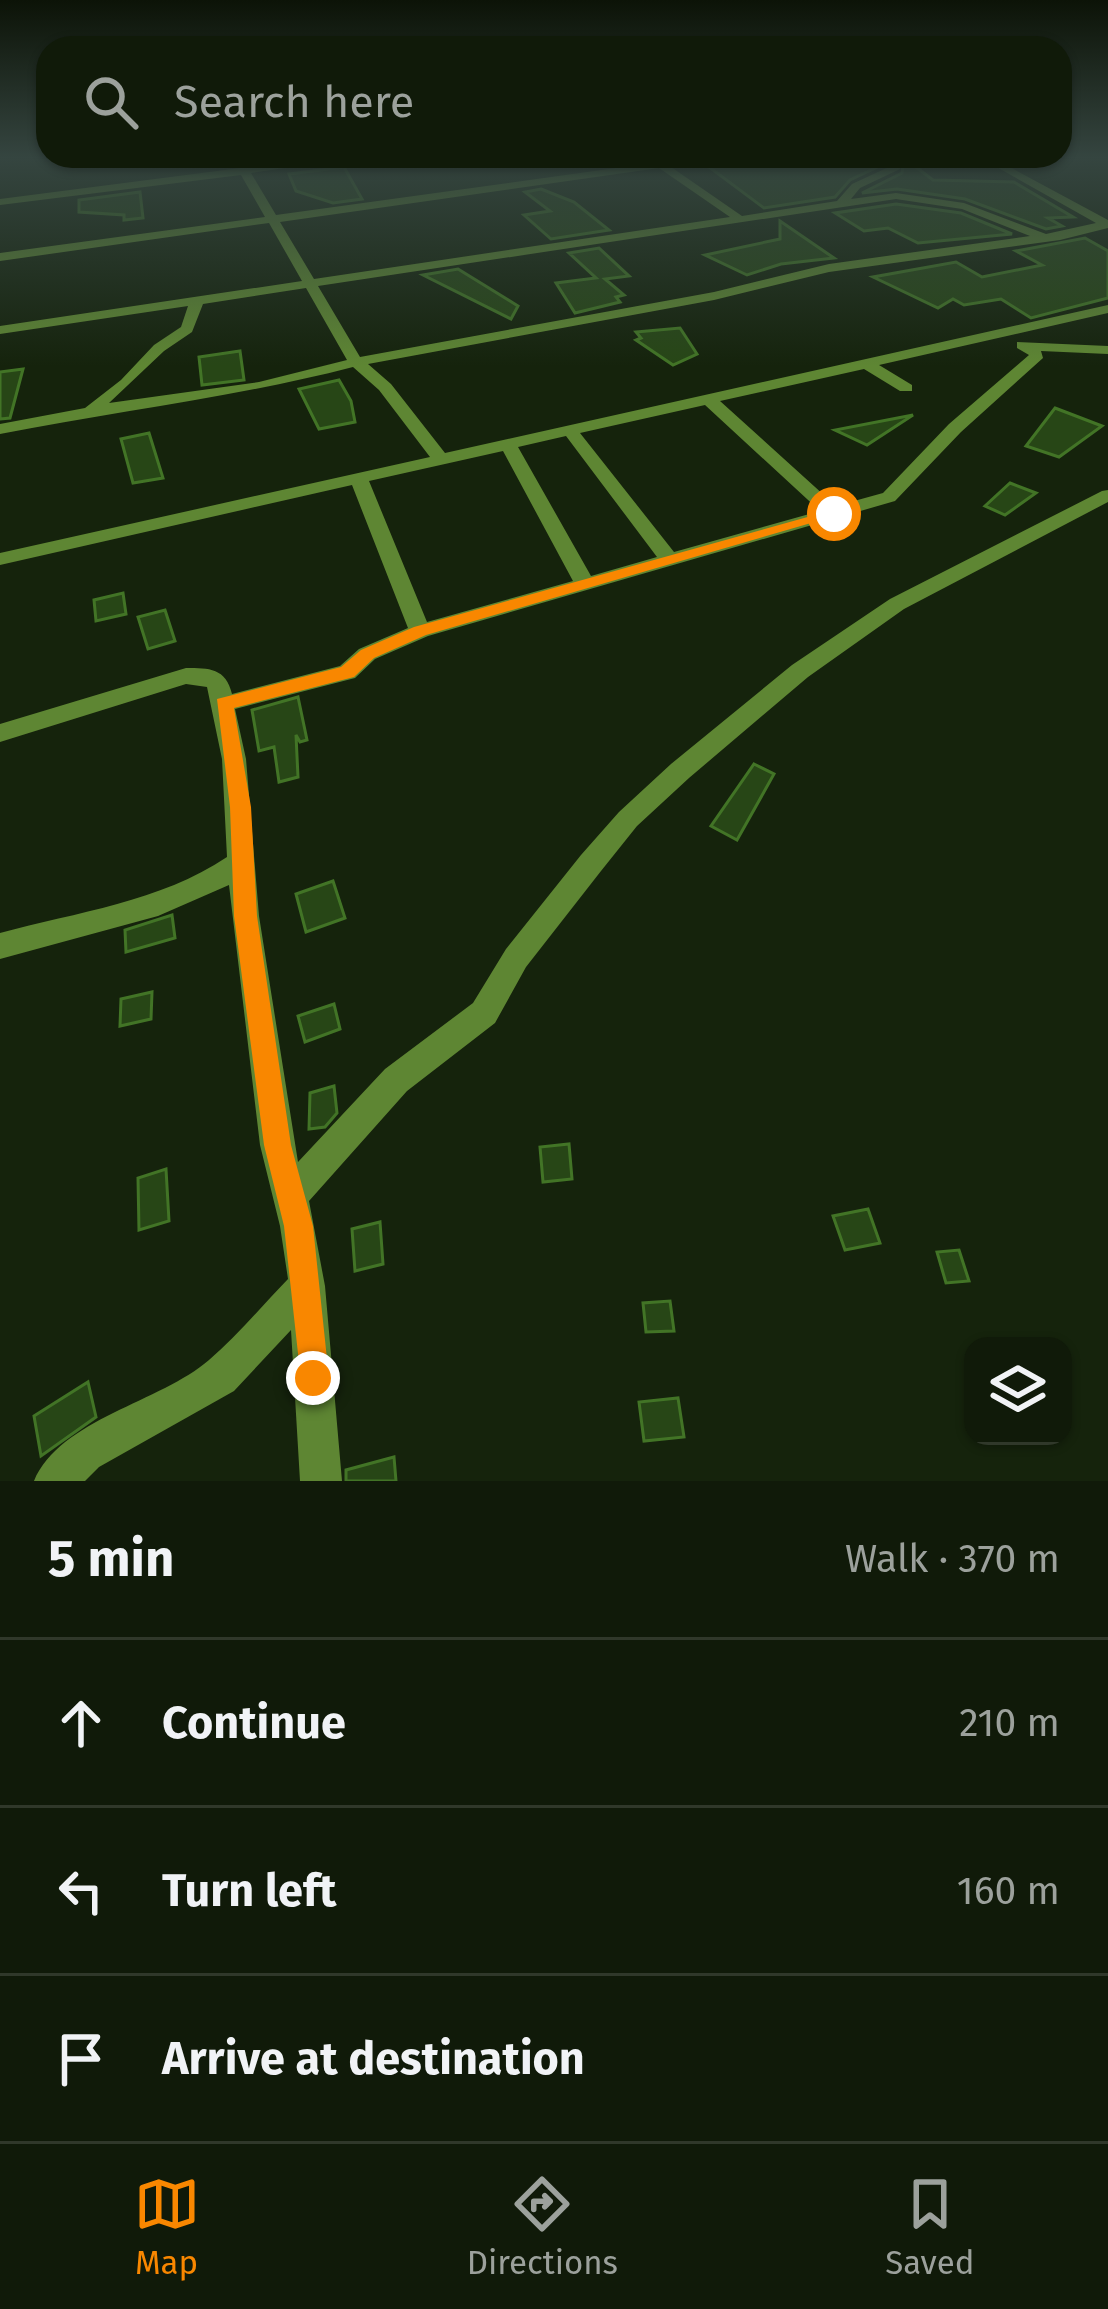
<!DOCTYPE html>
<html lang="en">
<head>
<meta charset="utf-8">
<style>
  :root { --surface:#101a09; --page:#192312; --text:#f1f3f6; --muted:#9ca19c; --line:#30382a; --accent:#f98700 }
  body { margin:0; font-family:"Fira Sans",sans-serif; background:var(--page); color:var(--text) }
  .controls { position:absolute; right:36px; bottom:36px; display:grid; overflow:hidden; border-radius:24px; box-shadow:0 3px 9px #0004 }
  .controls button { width:108px; height:108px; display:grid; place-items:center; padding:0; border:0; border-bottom:3px solid var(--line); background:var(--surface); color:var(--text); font:60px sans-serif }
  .stop { position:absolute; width:36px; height:36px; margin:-27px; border:9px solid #f98700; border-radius:50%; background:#fff }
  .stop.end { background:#f98700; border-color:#fff; box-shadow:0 3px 12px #0008 }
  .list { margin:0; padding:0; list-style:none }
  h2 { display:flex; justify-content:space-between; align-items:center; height:156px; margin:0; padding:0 48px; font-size:51px }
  h2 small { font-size:39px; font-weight:400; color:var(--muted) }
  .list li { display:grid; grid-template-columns:78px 1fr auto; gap:36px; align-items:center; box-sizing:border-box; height:168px; padding:0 48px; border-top:3px solid var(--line) }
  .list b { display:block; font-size:45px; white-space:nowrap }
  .list em { font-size:39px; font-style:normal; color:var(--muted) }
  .icon { flex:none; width:66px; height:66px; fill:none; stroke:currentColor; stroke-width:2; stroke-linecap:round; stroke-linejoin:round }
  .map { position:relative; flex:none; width:1108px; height:1481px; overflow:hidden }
  .search { position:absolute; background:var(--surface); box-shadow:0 3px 9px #0004; left:36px; right:36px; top:36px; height:132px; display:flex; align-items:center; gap:30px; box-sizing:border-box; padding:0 42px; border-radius:36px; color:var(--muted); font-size:45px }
  .sheet { height:660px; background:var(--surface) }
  nav { display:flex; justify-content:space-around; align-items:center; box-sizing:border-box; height:168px; border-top:3px solid var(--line); background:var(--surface); font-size:33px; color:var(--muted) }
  nav a { display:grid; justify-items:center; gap:6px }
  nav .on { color:var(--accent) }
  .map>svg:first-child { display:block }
</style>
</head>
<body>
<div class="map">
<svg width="1108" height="1481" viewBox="0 0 1108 1481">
  <rect width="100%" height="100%" fill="#15230c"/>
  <g fill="#274616" stroke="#427426" stroke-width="3">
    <polygon points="697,158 885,158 886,163 850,180 835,197 764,208"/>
    <polygon points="904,158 933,180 1014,182 1073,217 1048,218 1062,226 1046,229 965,199 897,189 862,193 902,173"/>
    <polygon points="344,167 362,199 333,203 296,191 289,174"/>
    <polygon points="541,189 574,202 609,230 551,239 524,215 550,211 525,192"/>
    <polygon points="140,192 143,218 124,220 124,215 79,212 79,200"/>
    <polygon points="896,204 961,213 1012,234 918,243 888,228 864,231 835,213"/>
    <polygon points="780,221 834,258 781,264 747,275 705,255 780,239"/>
    <polygon points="1085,238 1108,251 1108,298 1031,318 1001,299 964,305 953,299 938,308 873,277 956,262 982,277 1042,265 1016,251"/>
    <polygon points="599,248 629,276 605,279 624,295 616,297 620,302 575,313 556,283 596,278 569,253"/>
    <polygon points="458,269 518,306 511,319 423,275"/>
    <polygon points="680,328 697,354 673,365 636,340 641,338 636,332"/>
    <polygon points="240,351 244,380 202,385 199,357"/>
    <polygon points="23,369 10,418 0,419 0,372"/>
    <polygon points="339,380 351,401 355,422 319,429 299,389"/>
    <polygon points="1055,408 1102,426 1059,457 1026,446"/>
    <polygon points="913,415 867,445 835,430"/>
    <polygon points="149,433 163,478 133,483 121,439"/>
    <polygon points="1010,483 1036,493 1005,515 985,506"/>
    <polygon points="123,593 126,614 96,621 94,600"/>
    <polygon points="165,610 175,641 148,649 138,617"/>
    <polygon points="298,697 307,740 300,742 296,735 298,777 279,782 274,747 259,751 252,710"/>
    <polygon points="754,764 774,774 737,840 711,826"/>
    <polygon points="333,881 345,918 306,932 296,894"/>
    <polygon points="172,915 175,938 126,952 125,930"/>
    <polygon points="152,992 151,1019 120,1026 121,999"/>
    <polygon points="334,1004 340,1029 305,1042 298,1016"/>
    <polygon points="334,1086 337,1113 325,1127 309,1129 310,1093"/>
    <polygon points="569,1144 572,1179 543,1182 540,1147"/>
    <polygon points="166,1169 169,1221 139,1230 138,1178"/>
    <polygon points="868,1209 880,1243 845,1250 833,1216"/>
    <polygon points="380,1222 383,1264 355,1271 352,1229"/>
    <polygon points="959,1250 969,1281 946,1283 937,1252"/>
    <polygon points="670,1301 674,1331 646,1332 643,1303"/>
    <polygon points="88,1382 96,1417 41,1456 34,1416"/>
    <polygon points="678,1398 684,1437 644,1441 639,1402"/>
    <polygon points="394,1457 396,1481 346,1481 346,1470"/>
  </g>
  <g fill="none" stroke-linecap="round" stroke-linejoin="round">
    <path fill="#5e8633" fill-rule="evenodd" d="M319 158H352L251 173 276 215 652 163 646 158H658L742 216 837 201 852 184 891 166 889 158H899L900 169 860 188 851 199 896 193 964 203 1046 234 1096 223 986 161 993 158 1108 220V228L1060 240 829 272 714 300 368 364 391 384 445 453 1108 305V313L879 365 912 385V391H900L864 369 720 401 836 506 883 493 949 424 1029 355 1017 348V342L1108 346V354L1041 351 1043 358 961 432 895 501 428 636 375 659 355 678 235 709 246 759 259 916 298 1162 385 1069 473 1003 506 949 581 855 619 812 671 764 792 665 890 599 1102 491 1108 490V502L904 609 808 677 689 778 637 826 601 871 526 967 495 1023 407 1091 309 1201 325 1286 342 1481H300L291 1330 234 1391 99 1467 85 1481H34C60 1419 161 1402 209 1360 237 1336 262 1306 288 1279L280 1226 260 1145 229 885 158 916 0 959V933C77 912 160 902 227 857L222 759 207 687 186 684 0 742V724L186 668C209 668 226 668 232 694L340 666 359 649 408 628 352 485 0 565V553L430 457 379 390 353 367C237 397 118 411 0 434V424L85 408 121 380 154 345 181 327 188 306 0 334V326L302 281 269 223 0 261V253L265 217 241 175 0 205V199ZM659 168 730 217 314 279 280 222ZM896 199 962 209 1030 236 829 264 714 292 360 357 318 286ZM306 288 347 360 259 382 109 403 164 351 192 332 203 304ZM705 405 820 511 674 552 580 433ZM566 436 657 557 591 576 518 447ZM503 451 573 581 427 622 369 481Z"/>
  </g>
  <linearGradient id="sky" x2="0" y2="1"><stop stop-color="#0c1307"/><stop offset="0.43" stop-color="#354540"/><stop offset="1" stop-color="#354540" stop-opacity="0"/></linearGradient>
  <rect width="1108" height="366" fill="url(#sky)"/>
  <polygon fill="#f98700" points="829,511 842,514 426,635 374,658 354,677 234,708 251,807 257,916 291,1145 313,1226 329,1378 324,1390 313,1394 302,1390 284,1226 264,1145 234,916 230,807 217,699 341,667 361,650 414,627"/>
</svg>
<div class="controls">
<button><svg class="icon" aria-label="layers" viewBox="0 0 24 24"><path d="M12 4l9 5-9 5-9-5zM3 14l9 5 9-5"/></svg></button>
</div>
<div class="stop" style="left:834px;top:514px"></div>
<div class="stop end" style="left:313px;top:1378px"></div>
<div class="search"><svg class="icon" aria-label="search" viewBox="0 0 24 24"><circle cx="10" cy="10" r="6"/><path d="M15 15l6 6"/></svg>Search here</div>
</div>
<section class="sheet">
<h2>5 min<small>Walk · 370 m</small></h2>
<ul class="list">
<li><svg class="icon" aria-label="ahead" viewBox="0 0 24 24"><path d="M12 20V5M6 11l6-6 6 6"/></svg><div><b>Continue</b></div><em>210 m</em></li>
<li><svg class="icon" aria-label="left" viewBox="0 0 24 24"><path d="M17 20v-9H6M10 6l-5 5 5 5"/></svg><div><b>Turn left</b></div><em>160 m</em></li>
<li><svg class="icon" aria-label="arrive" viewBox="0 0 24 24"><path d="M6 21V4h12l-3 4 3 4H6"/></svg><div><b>Arrive at destination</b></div></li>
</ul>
</section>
<nav>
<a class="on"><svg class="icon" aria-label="map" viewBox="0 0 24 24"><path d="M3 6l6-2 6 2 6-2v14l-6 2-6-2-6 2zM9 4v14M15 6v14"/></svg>Map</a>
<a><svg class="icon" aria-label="directions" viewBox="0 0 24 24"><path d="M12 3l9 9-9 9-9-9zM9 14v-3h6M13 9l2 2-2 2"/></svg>Directions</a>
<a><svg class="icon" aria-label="saved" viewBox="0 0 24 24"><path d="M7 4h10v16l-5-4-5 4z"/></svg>Saved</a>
</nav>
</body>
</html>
